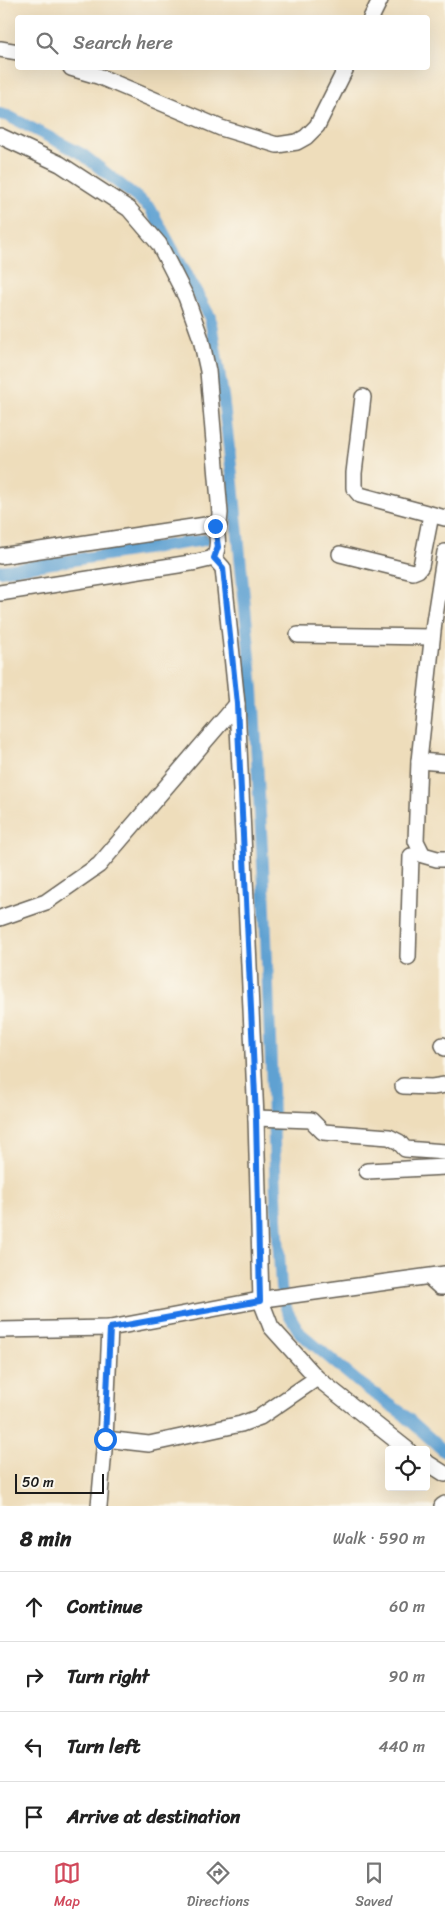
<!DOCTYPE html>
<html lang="en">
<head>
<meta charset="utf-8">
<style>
  :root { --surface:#fff; --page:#f6f6f6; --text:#222; --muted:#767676; --line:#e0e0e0; --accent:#d1495b }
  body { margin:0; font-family:Sriracha,sans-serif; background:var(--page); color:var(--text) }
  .controls { position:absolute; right:15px; bottom:15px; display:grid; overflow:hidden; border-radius:5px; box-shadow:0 5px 20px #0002 }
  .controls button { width:45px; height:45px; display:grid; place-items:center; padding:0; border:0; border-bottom:1px solid var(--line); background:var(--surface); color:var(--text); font:25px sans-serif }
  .scale { position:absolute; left:15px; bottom:12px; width:89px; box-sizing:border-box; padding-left:5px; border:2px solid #1c1c1c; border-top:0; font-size:14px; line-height:18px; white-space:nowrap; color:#1c1c1c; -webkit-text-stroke:4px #fbf7ec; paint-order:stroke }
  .stop { position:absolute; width:15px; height:15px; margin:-11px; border:4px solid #1a73e8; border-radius:50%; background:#fff }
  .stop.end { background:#1a73e8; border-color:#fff; box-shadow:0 1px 5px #0008 }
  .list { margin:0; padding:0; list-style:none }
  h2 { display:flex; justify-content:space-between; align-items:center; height:65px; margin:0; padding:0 20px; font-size:21px }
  h2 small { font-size:16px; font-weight:400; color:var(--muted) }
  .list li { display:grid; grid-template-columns:32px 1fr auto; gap:15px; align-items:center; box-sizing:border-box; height:70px; padding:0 20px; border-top:1px solid var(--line) }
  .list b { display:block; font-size:19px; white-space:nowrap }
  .list em { font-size:16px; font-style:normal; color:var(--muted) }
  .icon { flex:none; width:28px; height:28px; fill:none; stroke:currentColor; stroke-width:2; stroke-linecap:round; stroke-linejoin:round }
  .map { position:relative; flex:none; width:445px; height:1506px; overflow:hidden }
  .search { position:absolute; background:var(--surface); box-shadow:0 5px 20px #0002; left:15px; right:15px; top:15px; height:55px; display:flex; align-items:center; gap:12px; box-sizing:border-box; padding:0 18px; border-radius:5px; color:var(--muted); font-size:19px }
  .sheet { height:345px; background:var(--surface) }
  nav { display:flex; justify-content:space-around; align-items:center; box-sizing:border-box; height:70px; border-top:1px solid var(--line); background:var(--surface); font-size:14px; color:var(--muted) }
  nav a { display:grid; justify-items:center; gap:2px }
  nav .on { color:var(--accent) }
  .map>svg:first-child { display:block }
</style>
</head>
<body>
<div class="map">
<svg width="445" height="1506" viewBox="0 0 445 1506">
  <rect width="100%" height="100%" fill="#fbf7ec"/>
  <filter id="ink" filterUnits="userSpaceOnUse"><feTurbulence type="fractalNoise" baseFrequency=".02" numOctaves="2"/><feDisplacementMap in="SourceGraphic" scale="10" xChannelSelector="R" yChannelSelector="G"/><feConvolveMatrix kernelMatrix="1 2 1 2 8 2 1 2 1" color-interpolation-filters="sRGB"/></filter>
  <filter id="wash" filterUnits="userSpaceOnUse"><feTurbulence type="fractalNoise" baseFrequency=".0096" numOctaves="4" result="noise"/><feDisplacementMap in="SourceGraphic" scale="20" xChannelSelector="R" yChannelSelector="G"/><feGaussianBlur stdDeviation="1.12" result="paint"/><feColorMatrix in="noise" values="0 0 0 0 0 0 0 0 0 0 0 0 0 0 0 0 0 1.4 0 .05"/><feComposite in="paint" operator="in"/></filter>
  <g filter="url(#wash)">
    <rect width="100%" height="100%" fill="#edb"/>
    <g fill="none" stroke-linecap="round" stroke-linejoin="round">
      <g stroke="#5ea1d2" stroke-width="12">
        <polyline points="0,114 8,116 82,154 150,208 210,317 223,396 233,484 253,689 264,884 277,1218 281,1288 287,1311 300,1333 358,1382 403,1414 445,1452"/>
        <polyline points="0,571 204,540"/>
      </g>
    </g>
  </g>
  <g filter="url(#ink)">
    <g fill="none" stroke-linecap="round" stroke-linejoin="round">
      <defs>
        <g id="minor">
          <polyline points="371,18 380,0"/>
          <polyline points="0,49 18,52"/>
          <polyline points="71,68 98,76 221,128 277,145 297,142 306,137 317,126 346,68"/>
          <polyline points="0,136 60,164 129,209 159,244 186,297 201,339 208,371 220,513 219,524 215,526"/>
          <polyline points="363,397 354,473 354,488 360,495 445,518"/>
          <polyline points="445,552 434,622 419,761 416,841 423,855 437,859 445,859"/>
          <polyline points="340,554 413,572 418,570 421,566 431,515"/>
          <path d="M0 556 206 525 215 526C218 539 219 546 214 558"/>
          <polyline points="214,558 223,568 237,704 256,1118 261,1301 271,1327 317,1378 408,1450"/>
          <polyline points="0,593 197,562 214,558"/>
          <polyline points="298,635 432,637"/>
          <polyline points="419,761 445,763"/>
          <polyline points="0,918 46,902 99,865 237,704"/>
          <polyline points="408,957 411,856"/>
          <polyline points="443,1045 445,1048"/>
          <polyline points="403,1086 432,1087 445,1085"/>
          <polyline points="256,1118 311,1120 323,1132 389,1137 399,1142 405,1149 445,1152"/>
          <polyline points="367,1171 445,1167"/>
          <polyline points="429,1277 440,1287 445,1287"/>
          <polyline points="0,1330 110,1328 271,1298 445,1274"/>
          <polyline points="105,1439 149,1444 241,1424 260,1417 317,1378"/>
          <polyline points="426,1462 445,1474"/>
          <polyline points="99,1506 105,1439 110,1328"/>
          <polyline points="442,1506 445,1504"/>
        </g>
      </defs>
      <use href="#minor" stroke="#666054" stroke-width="18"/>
      <use href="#minor" stroke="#fff" stroke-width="15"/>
    </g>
  </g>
  <g fill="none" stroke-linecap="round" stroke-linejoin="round" filter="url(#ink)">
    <polyline stroke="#1a73e8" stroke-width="6" points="105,1439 110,1328 260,1301 256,1118 237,704 223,568 214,558 218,547 215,526"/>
  </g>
</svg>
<div class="controls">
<button><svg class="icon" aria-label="locate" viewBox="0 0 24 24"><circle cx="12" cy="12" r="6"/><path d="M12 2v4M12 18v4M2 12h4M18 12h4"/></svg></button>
</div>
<div class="scale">50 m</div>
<div class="stop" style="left:105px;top:1439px"></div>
<div class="stop end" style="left:215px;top:526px"></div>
<div class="search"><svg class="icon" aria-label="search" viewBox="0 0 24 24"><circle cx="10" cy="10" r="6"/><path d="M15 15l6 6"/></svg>Search here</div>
</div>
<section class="sheet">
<h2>8 min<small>Walk · 590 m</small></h2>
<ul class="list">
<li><svg class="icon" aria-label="ahead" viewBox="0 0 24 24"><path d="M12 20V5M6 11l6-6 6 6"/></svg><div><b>Continue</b></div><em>60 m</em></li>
<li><svg class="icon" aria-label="right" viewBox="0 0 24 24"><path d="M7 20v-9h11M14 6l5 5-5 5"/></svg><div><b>Turn right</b></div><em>90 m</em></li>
<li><svg class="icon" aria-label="left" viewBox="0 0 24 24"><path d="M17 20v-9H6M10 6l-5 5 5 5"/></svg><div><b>Turn left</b></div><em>440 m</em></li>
<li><svg class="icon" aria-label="arrive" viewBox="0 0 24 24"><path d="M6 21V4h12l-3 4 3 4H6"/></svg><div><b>Arrive at destination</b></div></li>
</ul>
</section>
<nav>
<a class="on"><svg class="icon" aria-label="map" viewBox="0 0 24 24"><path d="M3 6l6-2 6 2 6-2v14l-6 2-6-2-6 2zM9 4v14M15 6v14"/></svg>Map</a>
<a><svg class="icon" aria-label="directions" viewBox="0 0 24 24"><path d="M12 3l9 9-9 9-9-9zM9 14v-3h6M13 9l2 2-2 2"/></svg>Directions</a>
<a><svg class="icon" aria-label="saved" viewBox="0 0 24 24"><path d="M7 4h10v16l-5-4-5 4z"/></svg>Saved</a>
</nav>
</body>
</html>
